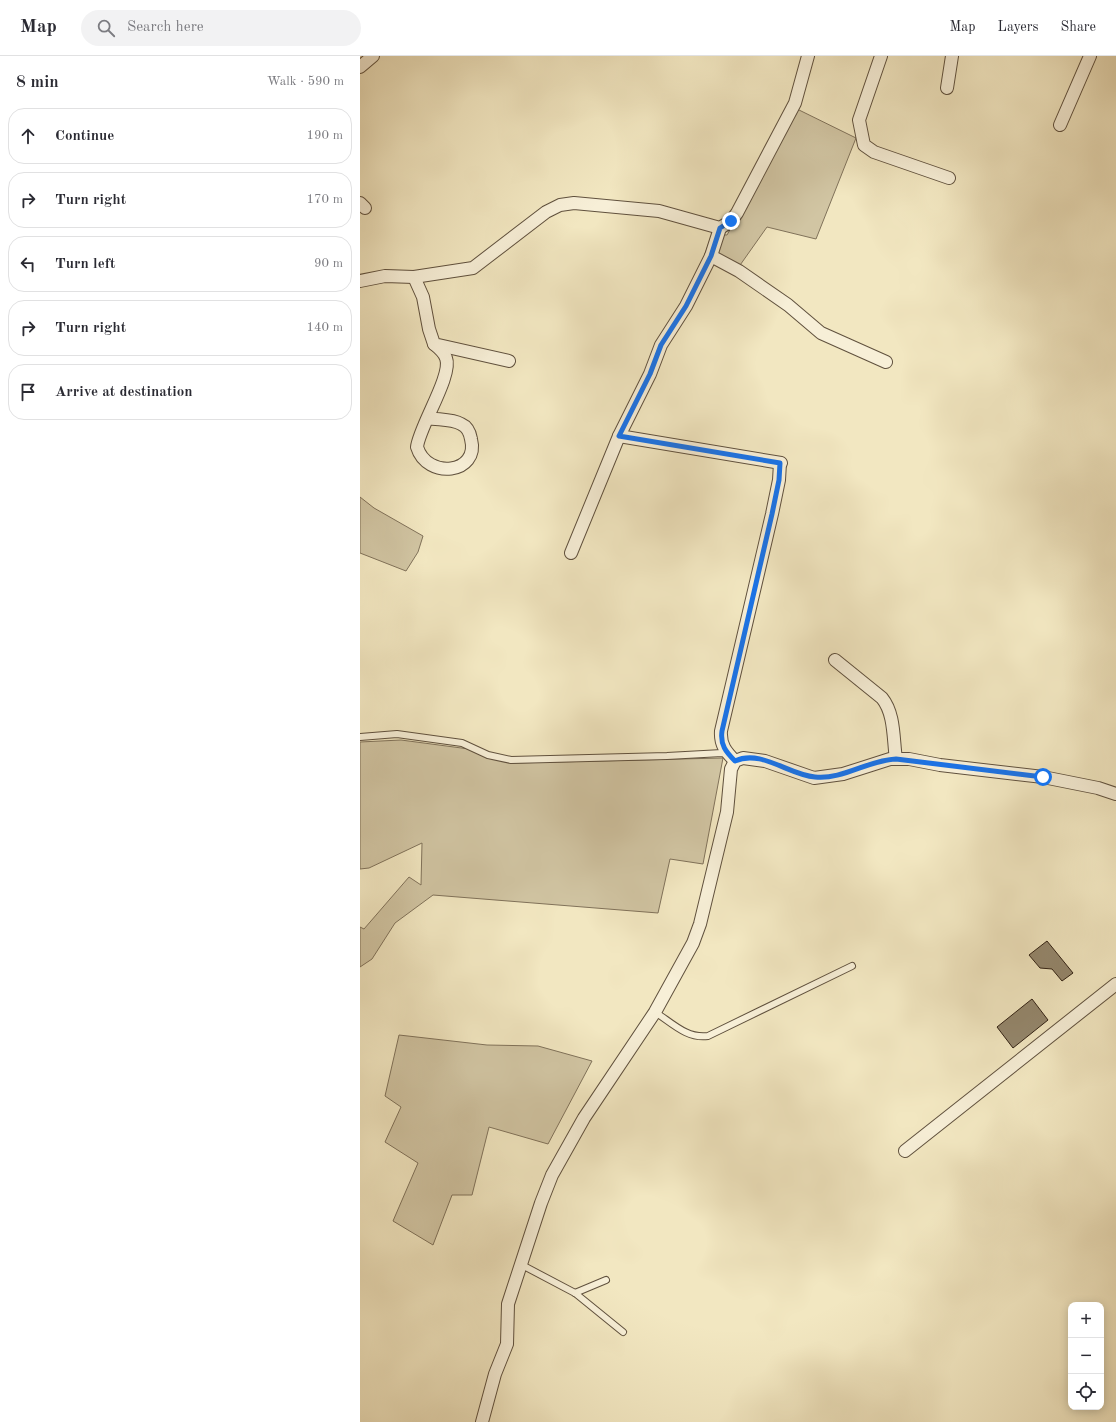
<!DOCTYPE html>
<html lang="en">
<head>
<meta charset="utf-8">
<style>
  :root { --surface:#fff; --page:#f2f2f3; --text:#2b2b33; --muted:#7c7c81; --line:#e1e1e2 }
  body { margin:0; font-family:"Old Standard TT",serif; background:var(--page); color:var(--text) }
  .controls { position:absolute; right:12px; bottom:12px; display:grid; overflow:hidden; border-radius:8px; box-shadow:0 2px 10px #0003 }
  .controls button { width:36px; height:36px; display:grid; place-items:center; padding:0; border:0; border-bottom:1px solid var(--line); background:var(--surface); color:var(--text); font:20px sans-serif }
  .stop { position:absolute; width:12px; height:12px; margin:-9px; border:3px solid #1a73e8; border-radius:50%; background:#fff }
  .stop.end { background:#1a73e8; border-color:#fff; box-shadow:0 1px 4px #0008 }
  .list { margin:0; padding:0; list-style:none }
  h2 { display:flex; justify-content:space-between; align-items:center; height:52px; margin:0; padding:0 16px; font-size:17px }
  h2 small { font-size:13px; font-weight:400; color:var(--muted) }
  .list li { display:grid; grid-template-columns:26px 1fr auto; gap:12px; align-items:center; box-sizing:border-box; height:56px; margin:0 8px 8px; padding:0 8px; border:1px solid var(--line); border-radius:16px }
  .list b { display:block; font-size:15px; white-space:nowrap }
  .list em { font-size:13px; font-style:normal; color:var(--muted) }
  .icon { flex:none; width:22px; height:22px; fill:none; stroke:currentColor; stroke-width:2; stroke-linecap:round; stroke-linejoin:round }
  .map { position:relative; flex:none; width:756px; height:1366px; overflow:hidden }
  header { display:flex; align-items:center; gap:24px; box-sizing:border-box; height:56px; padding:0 20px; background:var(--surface); border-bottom:1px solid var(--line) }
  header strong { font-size:19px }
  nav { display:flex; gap:22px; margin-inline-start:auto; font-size:14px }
  .search { width:280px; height:36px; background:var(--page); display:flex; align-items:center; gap:10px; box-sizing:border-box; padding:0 14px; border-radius:22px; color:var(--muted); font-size:15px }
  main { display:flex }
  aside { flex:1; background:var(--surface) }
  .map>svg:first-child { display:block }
</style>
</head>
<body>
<header>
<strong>Map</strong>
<div class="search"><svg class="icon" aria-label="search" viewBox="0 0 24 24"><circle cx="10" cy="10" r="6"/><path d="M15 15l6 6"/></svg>Search here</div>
<nav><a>Map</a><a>Layers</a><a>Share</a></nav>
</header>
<main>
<aside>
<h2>8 min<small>Walk · 590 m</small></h2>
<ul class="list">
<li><svg class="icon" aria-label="ahead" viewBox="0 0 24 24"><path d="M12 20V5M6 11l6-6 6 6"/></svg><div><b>Continue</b></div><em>190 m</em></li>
<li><svg class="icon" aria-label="right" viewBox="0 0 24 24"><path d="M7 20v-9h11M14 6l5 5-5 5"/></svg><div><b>Turn right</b></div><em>170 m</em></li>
<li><svg class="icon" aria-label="left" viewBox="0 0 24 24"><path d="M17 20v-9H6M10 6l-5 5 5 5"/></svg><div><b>Turn left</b></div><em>90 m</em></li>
<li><svg class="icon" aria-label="right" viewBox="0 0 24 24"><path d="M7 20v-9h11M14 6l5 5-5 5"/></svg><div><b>Turn right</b></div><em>140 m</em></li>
<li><svg class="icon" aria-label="arrive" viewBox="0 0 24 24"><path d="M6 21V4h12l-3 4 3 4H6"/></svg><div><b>Arrive at destination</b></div></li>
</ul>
</aside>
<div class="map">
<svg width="756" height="1366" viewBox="0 0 756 1366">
  <rect width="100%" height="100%" fill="#f2e7c1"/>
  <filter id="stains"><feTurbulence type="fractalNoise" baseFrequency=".005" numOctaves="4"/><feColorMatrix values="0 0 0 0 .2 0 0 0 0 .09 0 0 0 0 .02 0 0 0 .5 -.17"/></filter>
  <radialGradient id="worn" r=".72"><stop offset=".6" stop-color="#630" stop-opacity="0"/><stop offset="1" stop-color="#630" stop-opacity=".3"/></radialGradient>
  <g fill="#d1c5a3" stroke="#80725a">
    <polygon points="437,53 496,82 456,183 407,171 378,212 345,198 352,178 367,179"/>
    <polygon points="0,441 14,452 63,480 58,496 46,515 0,497"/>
    <polygon points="41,684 109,693 153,707 363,702 343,808 310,803 298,857 73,839 35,867 12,903 0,911 0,871 4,873 49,821 61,829 62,787 9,812 0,813 0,686"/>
    <polygon points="39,979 127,989 178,990 232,1005 188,1088 129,1071 112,1139 92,1139 73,1189 33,1165 58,1107 25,1086 41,1051 25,1040"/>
  </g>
  <g fill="#94876d" stroke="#2f1f12">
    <polygon points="687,885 713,917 702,925 692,913 680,912 669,899"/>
    <polygon points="672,943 688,964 653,992 637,971"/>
  </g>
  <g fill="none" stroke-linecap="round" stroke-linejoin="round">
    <defs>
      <g id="lane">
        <polyline points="0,681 37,678 102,687 128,699 151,704 307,700 362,697 367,698"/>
        <path d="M295 956C312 967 327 983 348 980L492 910"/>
        <polyline points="160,1208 215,1237 263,1276"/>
        <polyline points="215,1237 246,1224"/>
      </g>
      <g id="street">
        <polyline points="521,0 499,64 504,89 514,96 589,122"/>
        <polyline points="0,11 13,0"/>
        <polyline points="587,32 592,0"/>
        <polyline points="700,69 730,0"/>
        <polyline points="0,147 5,152"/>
        <polyline points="351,200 379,215 428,249 461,277 526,306"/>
        <polyline points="54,221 63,241 69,273 74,288 149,305"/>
        <polyline points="0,225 25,220 54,221 113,212 186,156 200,149 214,147 299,155 360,172 371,165 377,157 435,47 448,0"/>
        <path d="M68 362C79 364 92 363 101 368 108 371 110 377 111 383 120 418 67 424 57 391 59 371 93 319 86 302 84 296 79 292 74 288"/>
        <polyline points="259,380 421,407"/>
        <polyline points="211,497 259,380 290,318 301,289 326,250 351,200 360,172"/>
        <path d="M475 604 522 642C535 658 533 683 536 703"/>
        <path d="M375 705C366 696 360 689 361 675L412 458 419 424 420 407"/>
        <polyline points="545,1095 756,928"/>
        <polyline points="122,1366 135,1318 147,1288 148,1248 181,1147 192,1119 224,1062 295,956 333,887 340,868 367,756 371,713 375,705 383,702 405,705 454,722 483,718 530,703 549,703 580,709 683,721 738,732 756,738"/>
      </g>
    </defs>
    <use href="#lane" stroke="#60513e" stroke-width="8"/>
    <use href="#street" stroke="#60513e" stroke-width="14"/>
    <use href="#lane" stroke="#f7efd7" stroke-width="6"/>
    <use href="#street" stroke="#f7efd7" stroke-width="12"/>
  </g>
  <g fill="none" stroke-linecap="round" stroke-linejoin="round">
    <path stroke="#1a73e8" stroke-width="5" d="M371 165 360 172 351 200 326 250 301 289 290 318 259 380 420 407 419 424 412 458 362 675C360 689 366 696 375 705 401 693 429 719 455 721 483 724 508 704 536 703L683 721"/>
  </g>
  <rect width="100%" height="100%" filter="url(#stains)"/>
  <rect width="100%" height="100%" fill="url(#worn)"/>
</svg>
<div class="controls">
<button>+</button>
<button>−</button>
<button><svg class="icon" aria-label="locate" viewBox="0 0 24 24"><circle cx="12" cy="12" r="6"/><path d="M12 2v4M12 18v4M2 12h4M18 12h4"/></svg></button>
</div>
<div class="stop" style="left:683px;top:721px"></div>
<div class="stop end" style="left:371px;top:165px"></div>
</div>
</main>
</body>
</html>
